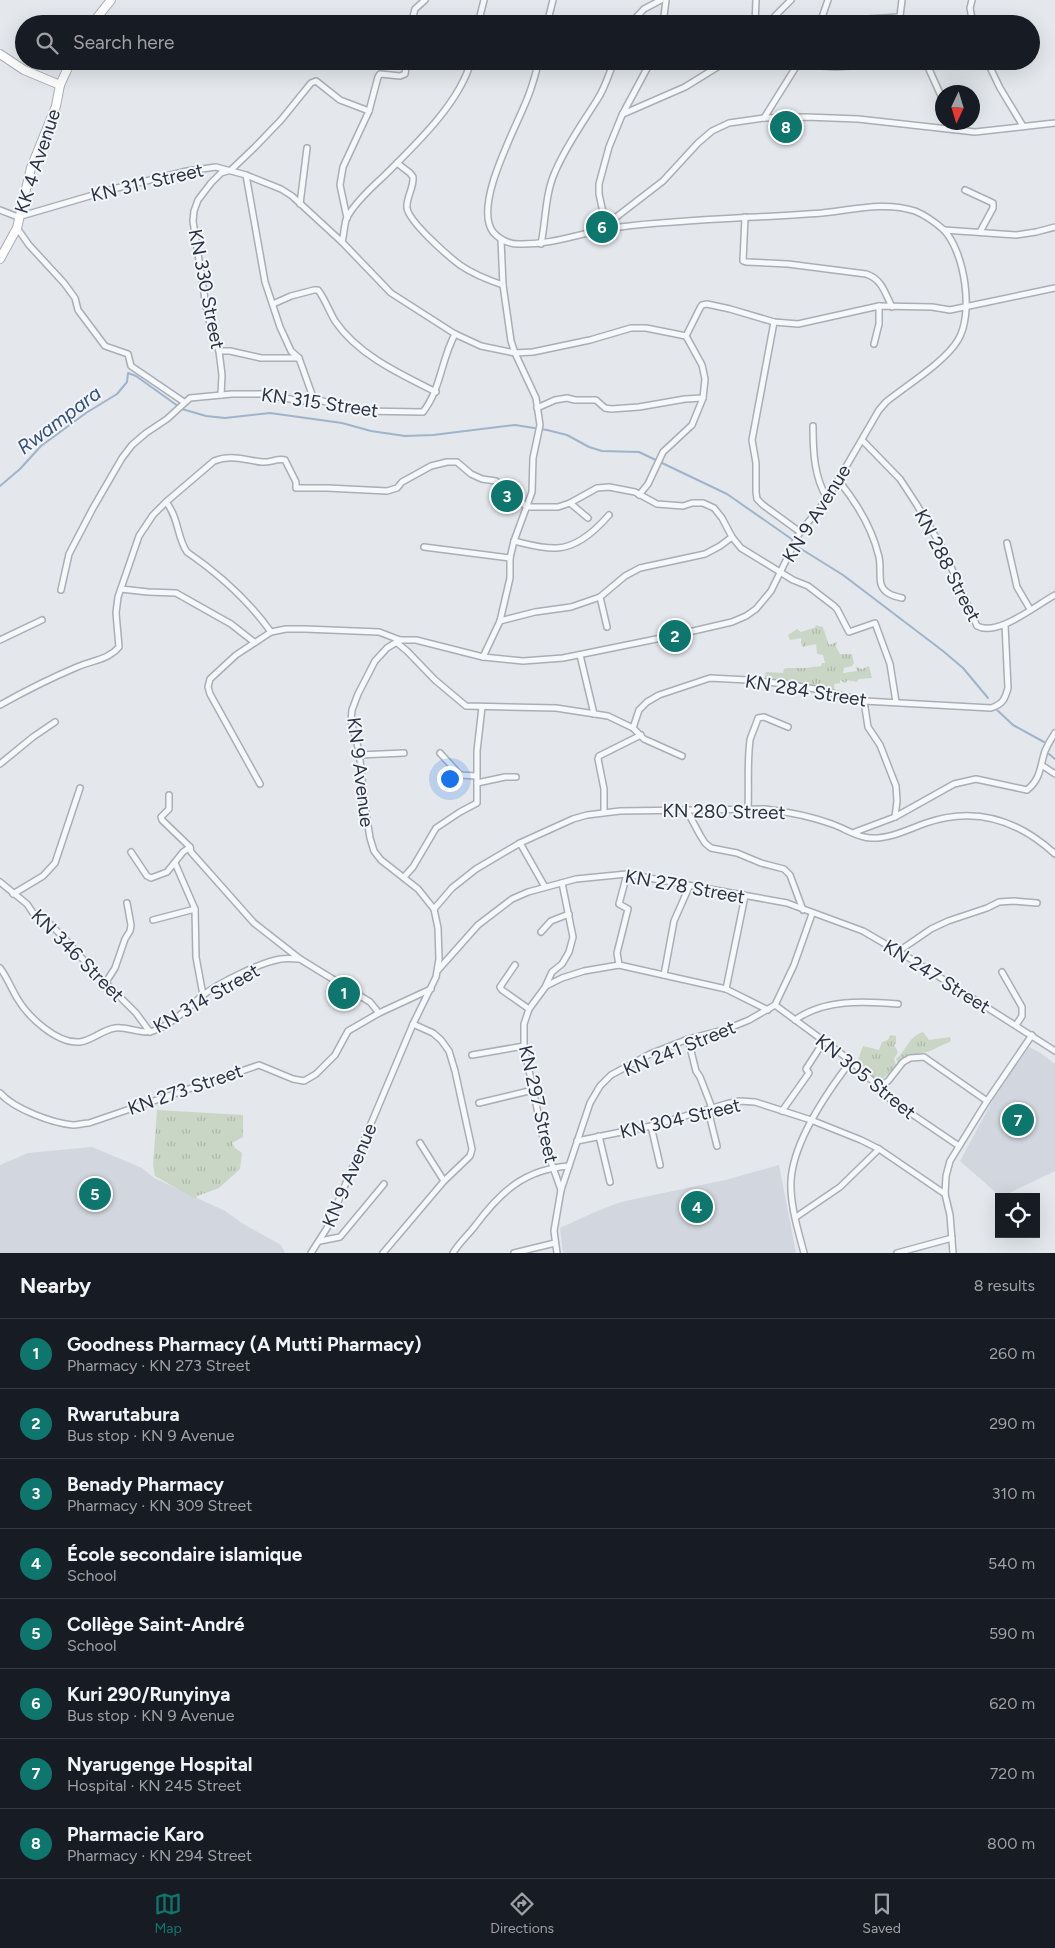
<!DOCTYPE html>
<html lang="en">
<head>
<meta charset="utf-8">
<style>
  :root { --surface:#171b24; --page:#242831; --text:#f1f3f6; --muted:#9ea1a6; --line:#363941; --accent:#0f766e }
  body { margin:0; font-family:Figtree,sans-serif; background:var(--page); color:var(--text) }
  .controls { position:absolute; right:15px; bottom:15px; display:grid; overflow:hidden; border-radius:0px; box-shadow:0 5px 20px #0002 }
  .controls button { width:45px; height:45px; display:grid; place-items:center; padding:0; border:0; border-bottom:1px solid var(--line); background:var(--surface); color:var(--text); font:25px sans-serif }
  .compass { position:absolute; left:935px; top:85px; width:45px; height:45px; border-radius:50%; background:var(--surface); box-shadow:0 5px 20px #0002; rotate:184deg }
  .you { position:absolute; left:449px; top:778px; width:18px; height:18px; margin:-12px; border:4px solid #fff; border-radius:50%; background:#1a73e8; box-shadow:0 0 0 8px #1a73e833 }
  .badge { display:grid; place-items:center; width:32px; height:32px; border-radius:50%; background:var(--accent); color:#fff; font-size:16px; font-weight:700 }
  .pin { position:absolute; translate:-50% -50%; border:2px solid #fff; box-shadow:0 1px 5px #0006 }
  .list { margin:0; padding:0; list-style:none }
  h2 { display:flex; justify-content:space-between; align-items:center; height:65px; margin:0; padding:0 20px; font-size:21px }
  h2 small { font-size:16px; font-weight:400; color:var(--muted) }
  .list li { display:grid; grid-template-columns:32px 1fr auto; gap:15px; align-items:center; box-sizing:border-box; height:70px; padding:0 20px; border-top:1px solid var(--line) }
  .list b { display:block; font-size:19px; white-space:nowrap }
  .list p { margin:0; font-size:16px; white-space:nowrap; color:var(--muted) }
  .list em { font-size:16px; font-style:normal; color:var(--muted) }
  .icon { flex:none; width:28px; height:28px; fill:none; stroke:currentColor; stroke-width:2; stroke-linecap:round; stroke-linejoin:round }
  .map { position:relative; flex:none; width:1055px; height:1253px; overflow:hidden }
  .search { position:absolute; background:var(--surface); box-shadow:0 5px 20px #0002; left:15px; right:15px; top:15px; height:55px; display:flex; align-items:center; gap:12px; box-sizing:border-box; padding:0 18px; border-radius:28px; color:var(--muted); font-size:19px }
  .sheet { height:625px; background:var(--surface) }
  nav { display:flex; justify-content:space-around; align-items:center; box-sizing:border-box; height:70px; border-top:1px solid var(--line); background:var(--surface); font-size:14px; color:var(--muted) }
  nav a { display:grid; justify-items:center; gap:2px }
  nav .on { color:var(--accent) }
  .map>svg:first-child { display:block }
</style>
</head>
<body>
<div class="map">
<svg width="1055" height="1253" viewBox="0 0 1055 1253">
  <defs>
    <pattern id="grass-tufts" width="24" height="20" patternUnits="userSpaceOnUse" patternTransform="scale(1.25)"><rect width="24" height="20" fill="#c9d6c5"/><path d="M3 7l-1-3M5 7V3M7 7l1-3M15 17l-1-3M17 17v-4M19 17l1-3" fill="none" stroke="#adb8ab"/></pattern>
  </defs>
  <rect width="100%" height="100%" fill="#e4e7ec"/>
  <g fill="#d2d6de">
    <polygon points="1029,1047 1039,1052 1055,1064 1055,1171 1001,1197 960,1161 994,1098"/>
    <polygon points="92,1147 142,1168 154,1178 225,1211 245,1225 281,1245 285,1253 0,1253 0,1165 28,1153"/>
    <polygon points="779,1165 796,1253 563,1253 560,1228 595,1212 621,1202 725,1180"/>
  </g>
  <g fill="url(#grass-tufts)">
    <polygon points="815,625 823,627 829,645 837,642 836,647 840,654 852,654 854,663 852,666 844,668 843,673 857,671 856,667 862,669 869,666 872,678 859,679 857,682 848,680 845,683 840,680 840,683 834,684 835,693 764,680 766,672 783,673 784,669 786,668 805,668 821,666 822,663 825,663 823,655 817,654 816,644 802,647 801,638 790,640 788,635 797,629 801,632 816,627"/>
    <path d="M923 1032 929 1040 950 1037 951 1041 930 1051 906 1057 898 1063 896 1059C907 1050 908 1037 923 1032Z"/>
    <polygon points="890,1035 896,1036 896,1043 894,1045 898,1052 894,1059 896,1065 891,1073 886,1075 880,1083 857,1063 863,1046 879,1050 882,1042 888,1040"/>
    <polygon points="157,1110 243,1115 243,1137 232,1143 235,1148 242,1153 240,1169 219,1188 197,1196 195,1199 155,1176 153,1166"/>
  </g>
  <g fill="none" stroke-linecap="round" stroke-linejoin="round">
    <g stroke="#9fb4cc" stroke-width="2">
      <polyline points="0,486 20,469 41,446 86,413 117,394 127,382 128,373 136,376 182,409 206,416 225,418 270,413 342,423 371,431 405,436 433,435 515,425 547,430 567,435 589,447 602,451 639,452 727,494 793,540"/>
      <polyline points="798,547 843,575 943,651 963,668 988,698"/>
      <polyline points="996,709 1013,725 1044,742"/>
      <polyline points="1049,754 1055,759"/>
    </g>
    <defs>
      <g id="street">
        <polyline points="972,0 970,8 973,24"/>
        <polyline points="820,22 899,17"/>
        <polyline points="820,23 828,0"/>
        <polyline points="411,24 415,9 425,0"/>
        <polyline points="478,24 484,0"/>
        <polyline points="547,24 553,0"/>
        <polyline points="630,24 644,9 661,0"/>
        <polyline points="663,24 666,0"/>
        <polyline points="755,24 756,0"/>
        <polyline points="767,24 791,0"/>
        <polyline points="899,24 902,0"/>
        <polyline points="922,61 928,67 942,98"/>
        <polyline points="987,61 1000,88 1023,126"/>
        <path d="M798 64C827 67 853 69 881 61"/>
        <polyline points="623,114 685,87 727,61"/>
        <polyline points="764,118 799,62"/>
        <path d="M397 163 410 173 413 177C414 188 406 197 407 208 409 222 448 256 460 265 473 274 488 280 503 285"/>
        <polyline points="246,175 265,282 280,327 291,351 299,358 314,400"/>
        <polyline points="965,190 993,203 993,208 980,232"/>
        <polyline points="300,204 307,148"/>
        <polyline points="0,210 18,217 117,188 187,171 216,167 246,175 281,189 292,196 342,242 391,293 455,334 481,346 515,353 533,352 590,340 631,328 646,328 686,336 700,308 702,305 707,304 730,309 774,322 798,324 879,306 932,307 950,310 1055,288"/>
        <path d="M745 217 743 261 746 262 788 264 866 274C882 279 885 293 892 307"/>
        <polyline points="347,218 340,185 343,167 369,111 378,77 380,74 400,76 405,74 407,61"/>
        <polyline points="606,225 663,181 698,143 712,131 729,123 764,118 806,117 858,119 975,132 1055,123"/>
        <polyline points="606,226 599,194 599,184 609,147 622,115 651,61"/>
        <polyline points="17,228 29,245 64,283 75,298 78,310 105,346 128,354 131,366 184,402"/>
        <polyline points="944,230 1016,235 1036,232 1055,227"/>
        <path d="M342 242C344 235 344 227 346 220 351 207 373 186 384 176 414 146 460 103 471 61"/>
        <path d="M541 244C546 220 545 194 555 172 566 146 582 124 597 100 605 88 609 74 614 61"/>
        <path d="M273 304 291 296 314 290H318C325 299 329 311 335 321 358 355 400 374 436 392"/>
        <polyline points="774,322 752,440 756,463 756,492 757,499 763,505 800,532"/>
        <polyline points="874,344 879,324 879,306"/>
        <polyline points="219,351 230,351 261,358 299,358"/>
        <polyline points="221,395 222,375 219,351 213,337 206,306 193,221 194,211 198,200 211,183 221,173 231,170 254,148 281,120 311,83 316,81 340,100 369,111"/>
        <polyline points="537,408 555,400 567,398 575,400 596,400 605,408 611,409 639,407 685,399 703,398"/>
        <path d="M813 426C813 451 814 477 827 498"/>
        <path d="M862 440 900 479 917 505 944 551 977 626C998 637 1036 605 1055 595"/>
        <path d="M838 480C857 503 872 527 879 557 881 566 879 576 881 584 884 594 894 596 902 598"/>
        <polyline points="639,495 648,484 663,452 692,425 703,398 705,379 702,365 686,336"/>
        <path d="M166 502C179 518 177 538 187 552 219 574 248 600 271 632"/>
        <polyline points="570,503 588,518"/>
        <path d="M514 541C527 544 543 549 557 548 578 547 596 530 609 515"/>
        <polyline points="1007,543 1017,587 1030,609"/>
        <polyline points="424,547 510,558"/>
        <polyline points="121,589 148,592 176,593 231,624 254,642"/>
        <path d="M61 590 69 554 93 508 122 458 132 445 146 433 167 419 190 398 232 394H263L301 401 319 400 359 411 423 412C441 389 441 360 455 334"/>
        <polyline points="600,597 607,627"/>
        <polyline points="500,621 535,612 571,607 600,597 625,576 640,568 705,554 720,546 732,537"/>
        <polyline points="0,640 42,620"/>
        <polyline points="396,642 407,651 435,680 466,706 556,708 608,716 633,728 644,739 682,756"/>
        <polyline points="580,655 594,714"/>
        <polyline points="483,657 500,621 510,578 510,558 514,541 532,492 533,458 540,425 536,398 515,353 511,341 503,285 501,240"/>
        <polyline points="864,701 868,727 880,745 896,786 897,801 895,817"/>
        <path d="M0 705C25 691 51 678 77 667 93 660 108 660 119 647L116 613 118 597 139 536 153 515 166 502 214 461C231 454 244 460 262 462 270 463 277 458 285 460L296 482V488H327L387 491 397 488 402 482 431 466 447 462H457L471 474 482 479 496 481 527 507H558L570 503 597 488 609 487 635 492 657 504 683 506 692 503H703L714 508 722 518 732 537 741 548 793 580 808 586 834 606 837 609 849 632 875 623 890 664 896 702"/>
        <path d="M633 728 639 710 647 702 659 695 710 678 748 680 785 684 815 689 864 701 991 708C1003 704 1005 699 1008 688L1005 625"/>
        <polyline points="440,753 460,775 476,776"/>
        <polyline points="359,755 404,753"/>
        <polyline points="0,764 33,737 55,722"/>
        <polyline points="1043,766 1055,774"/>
        <polyline points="477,783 505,777 516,777"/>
        <polyline points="260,784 210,694 208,687 210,679 236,655 271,632 286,629 305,629 379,632 400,640"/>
        <polyline points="169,795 169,809 161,817 162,820 190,847"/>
        <path d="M748 808C749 786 747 763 750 740 752 733 756 725 758 718L764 717 788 727"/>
        <polyline points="686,809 700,835 705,843 711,848 737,853 761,863 784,869 790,875 803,910"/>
        <polyline points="604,812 604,789 598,759 599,756 641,735"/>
        <path d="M855 832 895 817 954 784 976 779 1027 790C1041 779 1040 766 1045 751 1048 744 1051 739 1055 733"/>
        <polyline points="520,843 545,887"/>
        <polyline points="131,852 147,876 151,878 167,872 183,852 190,847 191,852 254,923 300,959 370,1002 379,1013"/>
        <polyline points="175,863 195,909 196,957 203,995"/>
        <polyline points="404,877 413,867 436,828 460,812 477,803 477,751 482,707"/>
        <polyline points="0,882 27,904 33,913 48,922 65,939 88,965 136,1013 150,1032"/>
        <polyline points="13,894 43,876 55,863 80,788"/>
        <path d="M434 909 452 888 476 869 520 843 573 819 587 815 620 811 765 809C789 812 810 816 832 824 844 828 858 838 871 838 890 839 909 829 926 823 975 806 1018 820 1055 854"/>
        <polyline points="153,920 195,909"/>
        <polyline points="541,932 551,921 569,914"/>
        <polyline points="899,951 931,929 948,921 987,908 999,902 1014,901 1037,903"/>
        <polyline points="515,965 500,987 502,990 529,1009"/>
        <polyline points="619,965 617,953 628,909 619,904 627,874"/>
        <path d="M0 968C7 977 11 988 17 998 28 1017 57 1044 80 1042 93 1040 102 1030 115 1028 127 1026 142 1035 153 1031 173 1024 186 1009 202 996 218 983 261 962 281 959 287 958 294 959 300 959"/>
        <polyline points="438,970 478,925 512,899 528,892 576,879 627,874 787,903 863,931 916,962 1055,1051"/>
        <polyline points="1002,972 1022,1007 1022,1016 1016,1025"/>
        <polyline points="664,975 674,921 689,887"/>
        <polyline points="106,982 115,968 125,939 130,931 131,925 127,903"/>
        <polyline points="546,985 552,972 562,964 569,952 573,937 562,883"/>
        <polyline points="726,989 745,896"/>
        <polyline points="775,1005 851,1061 879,1087 881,1093 959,1146"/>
        <path d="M795 1020C824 999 864 1001 898 1004"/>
        <polyline points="688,1039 696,1071 700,1077 712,1108"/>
        <polyline points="472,1055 524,1046"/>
        <polyline points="879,1087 888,1081 903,1062 910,1058 924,1057 987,1101"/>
        <path d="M0 1093C14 1109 52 1123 73 1125 78 1125 84 1123 89 1123L259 1065 293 1079 304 1081 316 1074 335 1055 348 1031 379 1013 431 989"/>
        <polyline points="479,1103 533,1090"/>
        <polyline points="708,1110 717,1146"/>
        <polyline points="782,1111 809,1073 806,1069 824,1041"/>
        <polyline points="651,1126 660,1165"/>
        <polyline points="599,1136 610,1182"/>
        <polyline points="577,1141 651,1126 726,1104 739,1101 755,1102 811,1120 861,1140 879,1149 945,1194"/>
        <polyline points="420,1143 444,1181"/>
        <polyline points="561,1190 544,1142 524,1046 524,1024 529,1009 546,986 562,978 584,971 619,965 726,989 768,1010"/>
        <polyline points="796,1217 840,1187 879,1149"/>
        <polyline points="320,1241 340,1237 384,1184"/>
        <path d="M311 1253 327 1228 413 1024 436 977 439 959 438 928 434 909 418 889 381 860 374 851 370 838 365 807 359 751 351 721 352 710 358 694 375 661 387 648 400 640H416L483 657 523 661 563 658 676 635 732 622 746 616 756 609 771 591 800 532 820 508 833 489 879 410 886 402C907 385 945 362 958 340 974 314 965 253 944 230 936 223 925 215 915 211 885 201 852 210 822 213 754 218 687 219 620 227 585 231 555 245 519 244 508 244 500 240 493 232 472 204 519 123 529 94 533 84 536 72 539 61"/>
        <polyline points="383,1253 444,1181 470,1156 472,1149 455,1071 449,1051 441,1040 433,1033 413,1024"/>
        <path d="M453 1253C459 1243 468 1235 475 1226 500 1192 525 1169 569 1166"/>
        <polyline points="514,1253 555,1243"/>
        <polyline points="557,1253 554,1231 561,1190 590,1103 600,1086 611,1075 650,1054 688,1039 727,1029 749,1020 775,1005 794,965 812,914"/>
        <path d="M804 1253C798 1230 790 1205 791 1181 793 1142 828 1091 851 1061"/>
        <polyline points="897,1253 952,1238"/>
        <polyline points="953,1253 950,1215 945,1194 946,1176 950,1161 987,1101 1032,1035"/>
      </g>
      <g id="secondary">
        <polyline points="92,24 111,0"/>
        <polyline points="0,54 24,70 60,85"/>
        <polyline points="0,259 17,228 31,168 56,106 60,85 71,61"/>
      </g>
    </defs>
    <use href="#street" stroke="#a9aeb7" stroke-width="8"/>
    <use href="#secondary" stroke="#a9aeb7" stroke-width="10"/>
    <use href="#street" stroke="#f7f8fa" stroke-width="5"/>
    <use href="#secondary" stroke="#fff" stroke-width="8"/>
  </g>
  <g text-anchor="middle" stroke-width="4" stroke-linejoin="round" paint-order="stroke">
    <g font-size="19" fill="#2b3445" stroke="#f4f6f9">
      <text transform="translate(37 161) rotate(-72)" y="7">KK 4 Avenue</text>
      <text transform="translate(147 182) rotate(-13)" y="7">KN 311 Street</text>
      <text transform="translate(207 289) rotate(79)" y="7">KN 330 Street</text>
      <text transform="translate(320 402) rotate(8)" y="7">KN 315 Street</text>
      <text transform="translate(816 513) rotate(-58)" y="7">KN 9 Avenue</text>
      <text transform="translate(948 565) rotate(63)" y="7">KN 288 Street</text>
      <text transform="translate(806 690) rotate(9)" y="7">KN 284 Street</text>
      <text transform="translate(361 772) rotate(83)" y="7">KN 9 Avenue</text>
      <text transform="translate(724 811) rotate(1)" y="7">KN 280 Street</text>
      <text transform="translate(685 886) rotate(10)" y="7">KN 278 Street</text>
      <text transform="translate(78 955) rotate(45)" y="7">KN 346 Street</text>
      <text transform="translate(937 976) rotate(32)" y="7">KN 247 Street</text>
      <text transform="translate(206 998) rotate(-30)" y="7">KN 314 Street</text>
      <text transform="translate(679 1048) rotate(-22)" y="7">KN 241 Street</text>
      <text transform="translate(866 1076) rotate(39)" y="7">KN 305 Street</text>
      <text transform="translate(185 1089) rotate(-19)" y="7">KN 273 Street</text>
      <text transform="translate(539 1104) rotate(77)" y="7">KN 297 Street</text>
      <text transform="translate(680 1118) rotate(-13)" y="7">KN 304 Street</text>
      <text transform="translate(349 1175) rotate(-67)" y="7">KN 9 Avenue</text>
    </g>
    <g font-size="20" font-style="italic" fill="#34527a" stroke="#f4f6f9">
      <text transform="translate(59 420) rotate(-37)" y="7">Rwampara</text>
    </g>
  </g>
</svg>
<div class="controls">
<button><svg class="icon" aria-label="locate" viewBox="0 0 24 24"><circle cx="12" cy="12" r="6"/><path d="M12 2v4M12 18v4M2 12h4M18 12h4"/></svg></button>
</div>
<svg class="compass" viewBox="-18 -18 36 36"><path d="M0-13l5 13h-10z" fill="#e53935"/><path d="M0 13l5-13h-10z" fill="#9ea1a6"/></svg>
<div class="you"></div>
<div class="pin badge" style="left:344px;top:993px">1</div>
<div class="pin badge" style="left:675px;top:636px">2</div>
<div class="pin badge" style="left:507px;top:496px">3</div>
<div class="pin badge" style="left:697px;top:1207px">4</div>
<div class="pin badge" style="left:95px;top:1194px">5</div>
<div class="pin badge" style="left:602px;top:227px">6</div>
<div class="pin badge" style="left:1018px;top:1120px">7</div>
<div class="pin badge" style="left:786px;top:127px">8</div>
<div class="search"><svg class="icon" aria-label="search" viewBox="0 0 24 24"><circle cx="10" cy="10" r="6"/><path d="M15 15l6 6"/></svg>Search here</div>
</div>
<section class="sheet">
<h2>Nearby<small>8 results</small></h2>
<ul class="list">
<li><span class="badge">1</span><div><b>Goodness Pharmacy (A Mutti Pharmacy)</b><p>Pharmacy · KN 273 Street</p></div><em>260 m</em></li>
<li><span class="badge">2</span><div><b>Rwarutabura</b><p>Bus stop · KN 9 Avenue</p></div><em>290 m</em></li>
<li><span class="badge">3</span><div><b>Benady Pharmacy</b><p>Pharmacy · KN 309 Street</p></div><em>310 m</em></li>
<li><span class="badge">4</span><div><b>École secondaire islamique</b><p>School</p></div><em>540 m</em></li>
<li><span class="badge">5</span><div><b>Collège Saint-André</b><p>School</p></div><em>590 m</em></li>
<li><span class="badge">6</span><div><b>Kuri 290/Runyinya</b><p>Bus stop · KN 9 Avenue</p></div><em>620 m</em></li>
<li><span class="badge">7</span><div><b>Nyarugenge Hospital</b><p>Hospital · KN 245 Street</p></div><em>720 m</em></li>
<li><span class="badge">8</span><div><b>Pharmacie Karo</b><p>Pharmacy · KN 294 Street</p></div><em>800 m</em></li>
</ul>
</section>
<nav>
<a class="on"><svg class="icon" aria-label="map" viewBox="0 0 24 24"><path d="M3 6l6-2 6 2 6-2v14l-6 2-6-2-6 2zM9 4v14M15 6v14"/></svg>Map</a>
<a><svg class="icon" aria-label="directions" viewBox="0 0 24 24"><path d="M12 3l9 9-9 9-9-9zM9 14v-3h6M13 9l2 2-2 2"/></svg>Directions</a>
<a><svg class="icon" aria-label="saved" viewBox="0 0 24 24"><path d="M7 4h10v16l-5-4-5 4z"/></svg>Saved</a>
</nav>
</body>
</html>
